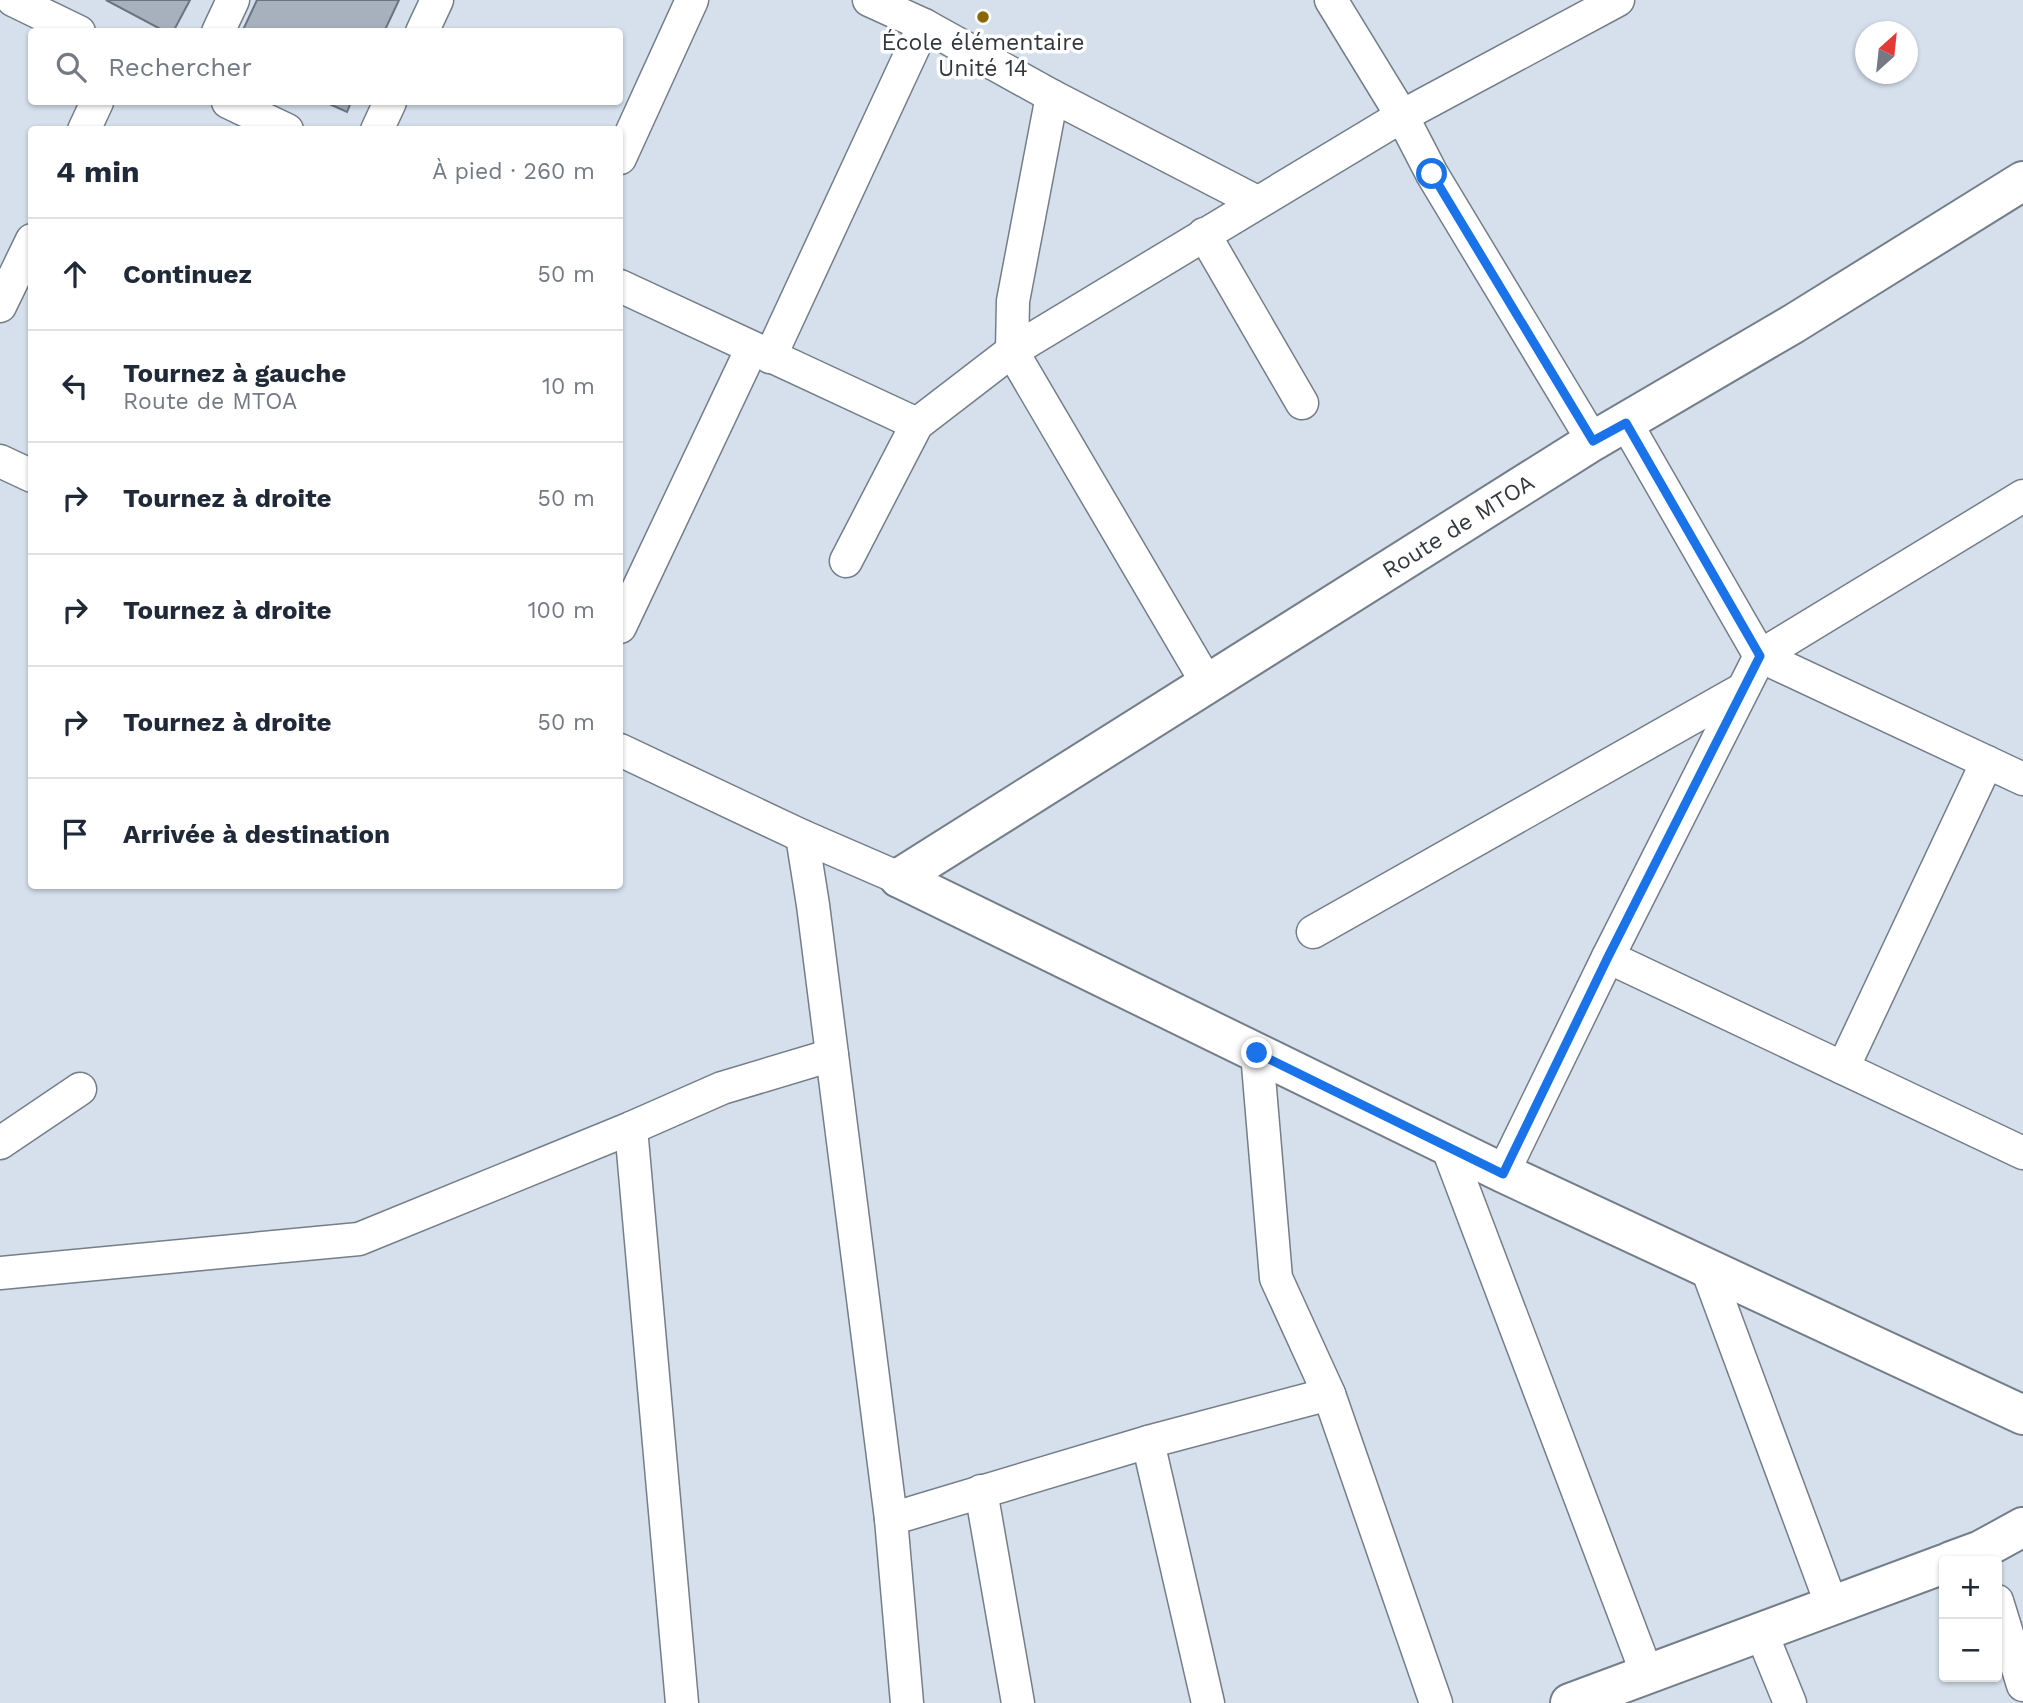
<!DOCTYPE html>
<html lang="fr">
<head>
<meta charset="utf-8">
<style>
  :root { --surface:#fff; --page:#f2f2f3; --text:#1f2937; --muted:#747a83; --line:#e0e1e3 }
  body { margin:0; font-family:"Work Sans",sans-serif; background:var(--page); color:var(--text) }
  .controls { position:absolute; right:21px; bottom:21px; display:grid; overflow:hidden; border-radius:7px; box-shadow:0 2px 5px #0004 }
  .controls button { width:63px; height:63px; display:grid; place-items:center; padding:0; border:0; border-bottom:2px solid var(--line); background:var(--surface); color:var(--text); font:35px sans-serif }
  .compass { position:absolute; left:1855px; top:21px; width:63px; height:63px; border-radius:50%; background:var(--surface); box-shadow:0 2px 5px #0004; rotate:27deg }
  .stop { position:absolute; width:21px; height:21px; margin:-16px; border:5px solid #1a73e8; border-radius:50%; background:#fff }
  .stop.end { background:#1a73e8; border-color:#fff; box-shadow:0 2px 7px #0008 }
  .list { margin:0; padding:0; list-style:none }
  h2 { display:flex; justify-content:space-between; align-items:center; height:91px; margin:0; padding:0 28px; font-size:30px }
  h2 small { font-size:23px; font-weight:400; color:var(--muted) }
  .list li { display:grid; grid-template-columns:46px 1fr auto; gap:21px; align-items:center; box-sizing:border-box; height:112px; padding:0 28px; border-top:2px solid var(--line) }
  .list b { display:block; font-size:26px; white-space:nowrap }
  .list p { margin:0; font-size:23px; white-space:nowrap; color:var(--muted) }
  .list em { font-size:23px; font-style:normal; color:var(--muted) }
  .icon { flex:none; width:38px; height:38px; fill:none; stroke:currentColor; stroke-width:2; stroke-linecap:round; stroke-linejoin:round }
  .map { position:relative; flex:none; width:2023px; height:1703px; overflow:hidden }
  .search { position:absolute; background:var(--surface); box-shadow:0 2px 5px #0004; left:28px; top:28px; width:595px; height:77px; display:flex; align-items:center; gap:18px; box-sizing:border-box; padding:0 24px; border-radius:7px; color:var(--muted); font-size:26px }
  .panel { position:absolute; background:var(--surface); box-shadow:0 2px 5px #0004; left:28px; top:126px; width:595px; height:763px; border-radius:7px }
  .map>svg:first-child { display:block }
</style>
</head>
<body>
<div class="map">
<svg width="2023" height="1703" viewBox="0 0 2023 1703">
  <rect width="100%" height="100%" fill="#d5e0ec"/>
  <g fill="#a6b1bd" stroke="#6a747f" stroke-width="2">
    <polygon points="106,0 190,0 173,32 166,32"/>
    <polygon points="257,0 399,0 384,32 242,32"/>
    <polygon points="325,102 351,102 347,112"/>
  </g>
  <g fill="none" stroke-linecap="round" stroke-linejoin="round">
    <defs>
      <g id="street">
        <polyline points="13,0 79,32"/>
        <polyline points="869,0 924,25 1052,96 1257,202"/>
        <polyline points="1331,0 1402,116 1432,174 1593,441"/>
        <polyline points="218,32 233,0"/>
        <polyline points="422,32 437,0"/>
        <polyline points="1052,96 1013,301 1012,351 1207,683"/>
        <polyline points="228,102 287,130"/>
        <polyline points="84,130 97,102"/>
        <polyline points="377,130 390,102"/>
        <polyline points="620,158 692,0"/>
        <polyline points="1204,234 1302,403"/>
        <polyline points="620,286 917,424"/>
        <polyline points="0,306 32,240"/>
        <polyline points="770,357 924,25"/>
        <polyline points="1626,423 1760,656 2023,779"/>
        <polyline points="0,461 32,476"/>
        <polyline points="846,561 917,424 1012,351 1402,116 1618,0"/>
        <polyline points="620,627 752,348"/>
        <polyline points="620,750 802,836 899,878"/>
        <polyline points="802,836 813,905 891,1519 907,1703"/>
        <polyline points="1313,932 1743,689"/>
        <polyline points="1608,957 2023,1153"/>
        <polyline points="1257,1053 1276,1278 1329,1394 1436,1703"/>
        <polyline points="1843,1068 1987,762"/>
        <polyline points="631,1128 682,1703"/>
        <polyline points="0,1143 80,1089"/>
        <polyline points="1447,1146 1647,1674"/>
        <polyline points="1503,1173 1608,957 1760,656 2023,496"/>
        <polyline points="1707,1269 1832,1606"/>
        <polyline points="0,1273 359,1239 631,1128 722,1088 832,1055"/>
        <polyline points="1148,1442 1208,1703"/>
        <polyline points="981,1491 1018,1703"/>
        <polyline points="891,1519 1148,1442 1329,1394"/>
        <polyline points="1997,1601 2023,1685"/>
        <polyline points="1761,1632 1790,1703"/>
      </g>
      <g id="secondary">
        <polyline points="899,878 1593,441 1793,324 2023,181"/>
        <polyline points="899,878 1503,1173 2023,1415"/>
        <polyline points="1951,1561 1981,1550 2023,1527"/>
        <polyline points="1570,1703 1944,1564"/>
      </g>
    </defs>
    <use href="#street" stroke="#747e89" stroke-width="35"/>
    <use href="#secondary" stroke="#747e89" stroke-width="42"/>
    <use href="#street" stroke="#fff" stroke-width="32"/>
    <use href="#secondary" stroke="#fff" stroke-width="38"/>
  </g>
  <g fill="none" stroke-linecap="round" stroke-linejoin="round">
    <polyline stroke="#1a73e8" stroke-width="9" points="1257,1053 1503,1174 1608,957 1760,656 1626,423 1593,441 1432,174"/>
  </g>
  <circle fill="#8a6605" stroke="#fff" stroke-width="2.5" cx="983" cy="17" r="7"/>
  <g text-anchor="middle" stroke-width="7" stroke-linejoin="round" paint-order="stroke">
    <g font-size="23" fill="#34383d" stroke="#fff">
      <text x="983" y="50">École élémentaire<tspan x="983" dy="26">Unité 14</tspan></text>
    </g>
    <g font-size="23" fill="#34383d" stroke="#fff">
      <text transform="translate(1458 526) rotate(-32)" y="8">Route de MTOA</text>
    </g>
  </g>
</svg>
<div class="controls">
<button>+</button>
<button>−</button>
</div>
<svg class="compass" viewBox="-18 -18 36 36"><path d="M0-13l5 13h-10z" fill="#e53935"/><path d="M0 13l5-13h-10z" fill="#747a83"/></svg>
<div class="stop" style="left:1432px;top:174px"></div>
<div class="stop end" style="left:1257px;top:1053px"></div>
<div class="search"><svg class="icon" aria-label="search" viewBox="0 0 24 24"><circle cx="10" cy="10" r="6"/><path d="M15 15l6 6"/></svg>Rechercher</div>
<section class="panel">
<h2>4 min<small>À pied · 260 m</small></h2>
<ul class="list">
<li><svg class="icon" aria-label="ahead" viewBox="0 0 24 24"><path d="M12 20V5M6 11l6-6 6 6"/></svg><div><b>Continuez</b></div><em>50 m</em></li>
<li><svg class="icon" aria-label="left" viewBox="0 0 24 24"><path d="M17 20v-9H6M10 6l-5 5 5 5"/></svg><div><b>Tournez à gauche</b><p>Route de MTOA</p></div><em>10 m</em></li>
<li><svg class="icon" aria-label="right" viewBox="0 0 24 24"><path d="M7 20v-9h11M14 6l5 5-5 5"/></svg><div><b>Tournez à droite</b></div><em>50 m</em></li>
<li><svg class="icon" aria-label="right" viewBox="0 0 24 24"><path d="M7 20v-9h11M14 6l5 5-5 5"/></svg><div><b>Tournez à droite</b></div><em>100 m</em></li>
<li><svg class="icon" aria-label="right" viewBox="0 0 24 24"><path d="M7 20v-9h11M14 6l5 5-5 5"/></svg><div><b>Tournez à droite</b></div><em>50 m</em></li>
<li><svg class="icon" aria-label="arrive" viewBox="0 0 24 24"><path d="M6 21V4h12l-3 4 3 4H6"/></svg><div><b>Arrivée à destination</b></div></li>
</ul>
</section>
</div>
</body>
</html>
